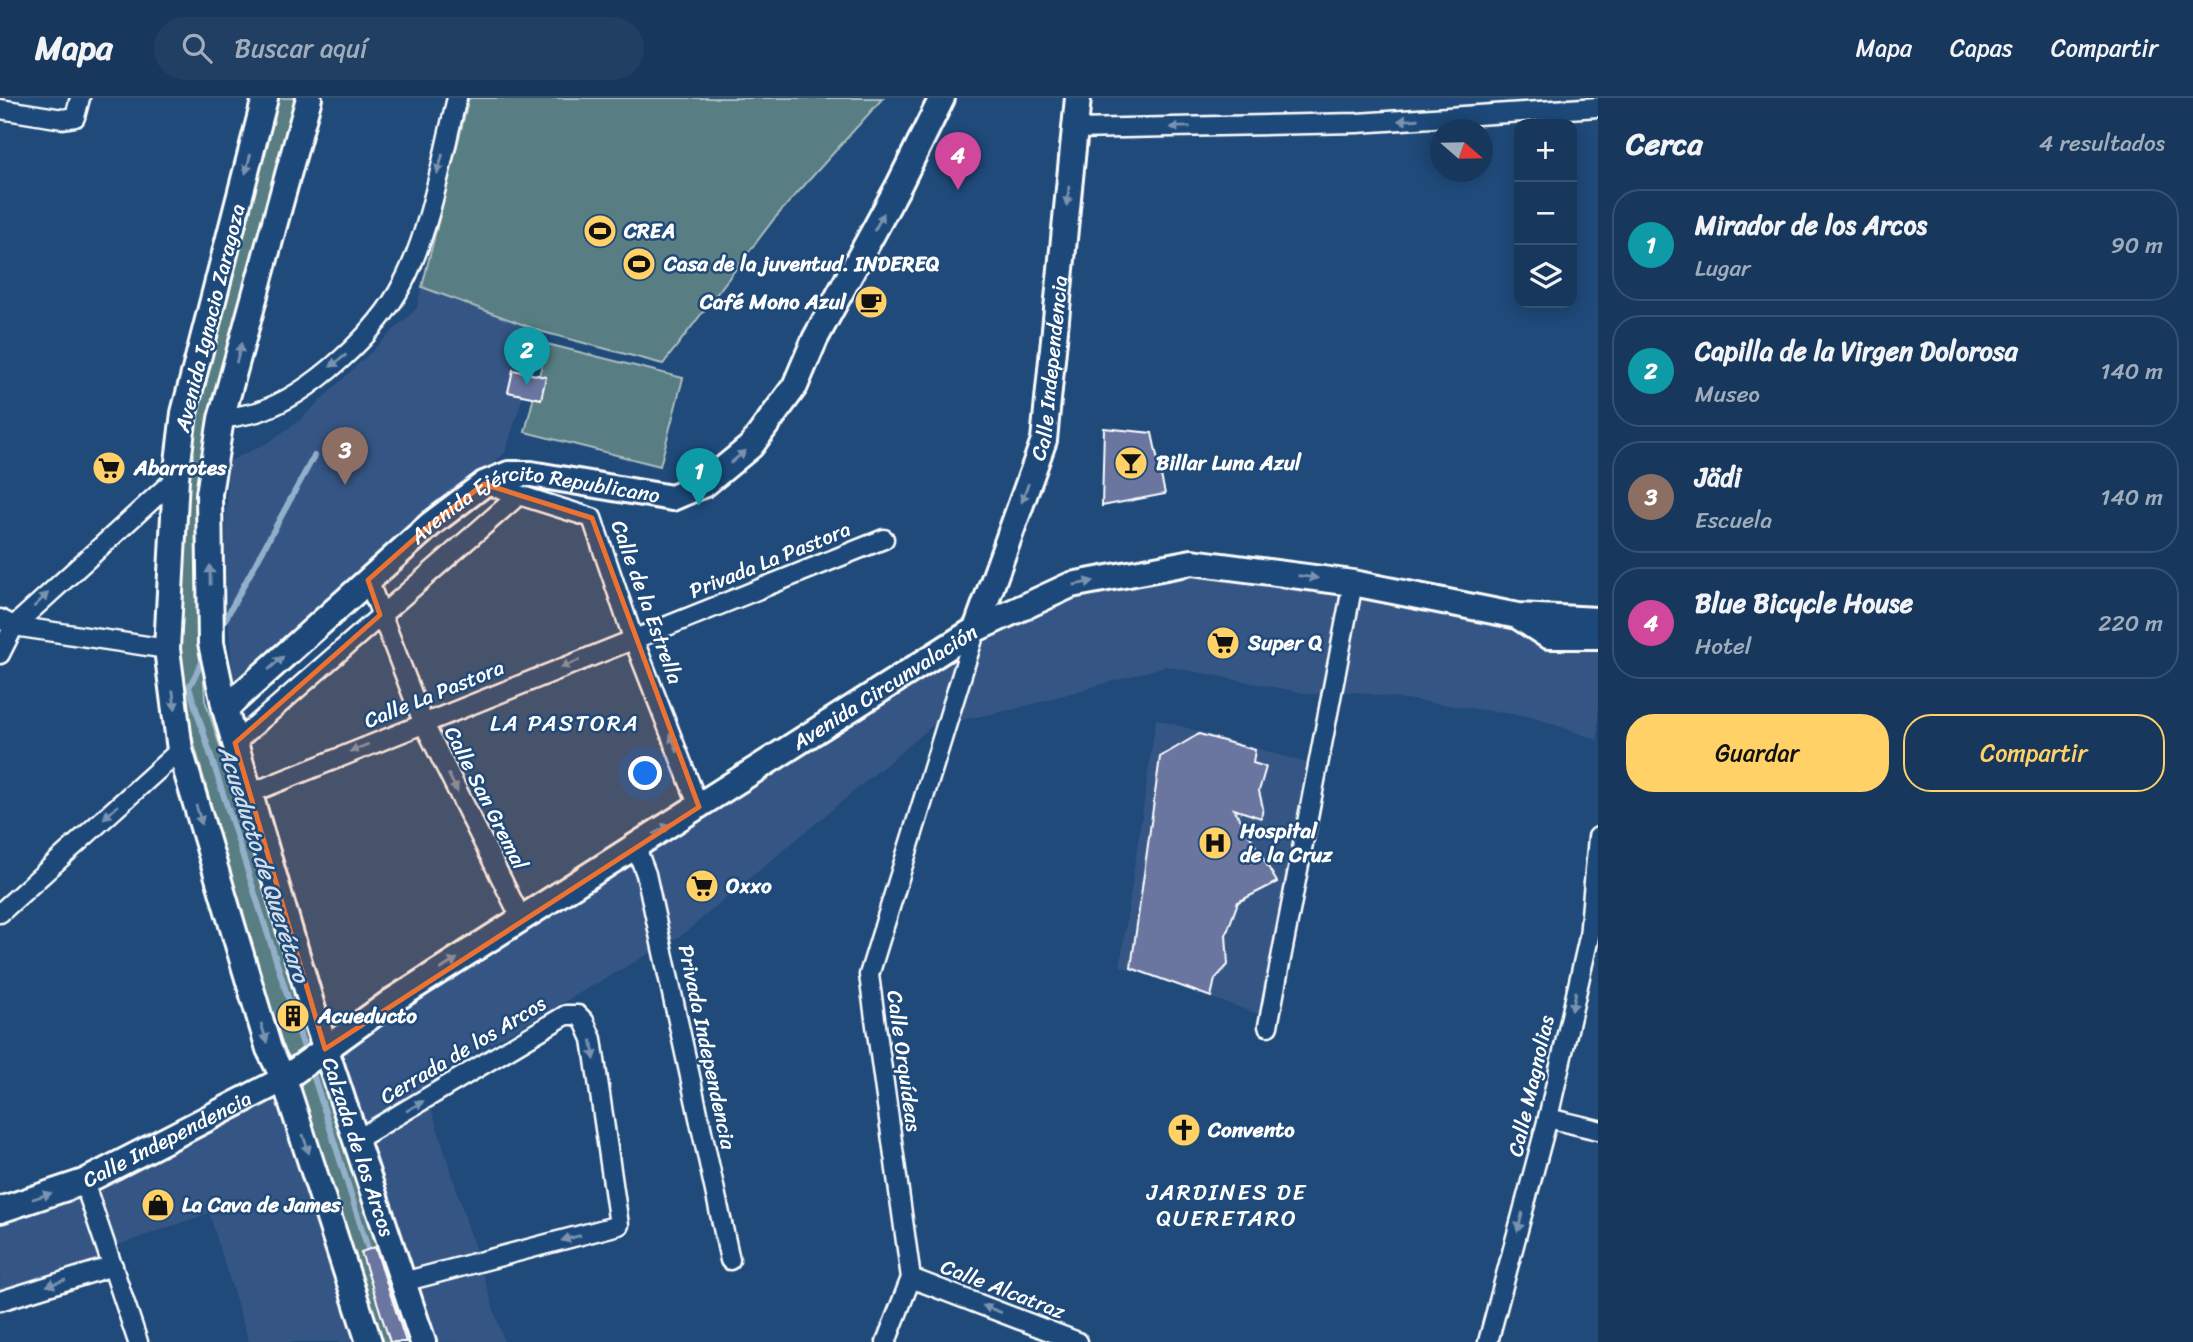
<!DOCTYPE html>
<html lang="es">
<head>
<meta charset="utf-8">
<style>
  :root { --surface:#17385c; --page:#203f62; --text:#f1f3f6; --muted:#9eacbb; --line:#365272; --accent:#ffd166 }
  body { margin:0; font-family:Sriracha,sans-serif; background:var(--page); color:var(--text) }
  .controls { position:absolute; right:21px; top:21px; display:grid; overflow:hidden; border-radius:14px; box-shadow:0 4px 18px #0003 }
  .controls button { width:63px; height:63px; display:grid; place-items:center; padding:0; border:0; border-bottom:2px solid var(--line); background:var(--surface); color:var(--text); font:35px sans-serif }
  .compass { position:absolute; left:1430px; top:21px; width:63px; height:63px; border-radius:50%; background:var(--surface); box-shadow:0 4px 18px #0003; rotate:110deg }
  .you { position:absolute; left:646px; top:676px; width:24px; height:24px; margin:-18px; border:5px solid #fff; border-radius:50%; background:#1a73e8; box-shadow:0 0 0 10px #1a73e833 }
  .badge { display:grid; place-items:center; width:46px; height:46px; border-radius:50%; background:var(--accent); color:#fff; font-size:23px; font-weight:700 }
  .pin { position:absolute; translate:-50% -58px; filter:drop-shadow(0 2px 4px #0008) }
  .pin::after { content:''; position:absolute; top:37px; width:24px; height:21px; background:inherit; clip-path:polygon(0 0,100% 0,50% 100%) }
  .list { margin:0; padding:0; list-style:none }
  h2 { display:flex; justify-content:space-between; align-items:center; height:91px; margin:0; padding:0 28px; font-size:30px }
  h2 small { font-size:23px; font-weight:400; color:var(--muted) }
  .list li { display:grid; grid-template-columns:46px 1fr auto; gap:21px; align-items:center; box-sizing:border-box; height:112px; margin:0 14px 14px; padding:0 14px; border:2px solid var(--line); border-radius:28px }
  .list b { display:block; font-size:26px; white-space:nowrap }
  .list p { margin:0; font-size:23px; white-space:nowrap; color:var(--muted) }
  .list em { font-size:23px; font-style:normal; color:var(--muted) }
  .actions { display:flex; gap:14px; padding:21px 28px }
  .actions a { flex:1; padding:16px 0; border:2px solid var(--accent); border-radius:28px; text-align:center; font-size:24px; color:var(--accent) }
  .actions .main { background:var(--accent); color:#111 }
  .icon { flex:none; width:38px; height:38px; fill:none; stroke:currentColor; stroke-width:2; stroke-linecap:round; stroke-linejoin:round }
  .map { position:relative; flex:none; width:1598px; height:1244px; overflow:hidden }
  header { display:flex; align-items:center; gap:42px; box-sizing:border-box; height:98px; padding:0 35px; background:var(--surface); border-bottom:2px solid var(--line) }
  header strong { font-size:33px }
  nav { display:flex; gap:38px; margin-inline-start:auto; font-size:24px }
  .search { width:490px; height:63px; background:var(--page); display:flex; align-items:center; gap:18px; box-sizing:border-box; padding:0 24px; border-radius:38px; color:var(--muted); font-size:26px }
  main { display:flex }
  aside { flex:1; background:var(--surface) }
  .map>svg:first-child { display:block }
</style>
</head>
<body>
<header>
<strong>Mapa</strong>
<div class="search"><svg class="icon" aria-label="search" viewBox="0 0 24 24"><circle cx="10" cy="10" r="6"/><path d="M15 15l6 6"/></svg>Buscar aquí</div>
<nav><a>Mapa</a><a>Capas</a><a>Compartir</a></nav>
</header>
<main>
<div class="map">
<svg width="1598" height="1244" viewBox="0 0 1598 1244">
  <rect width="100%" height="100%" fill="#1f4a7a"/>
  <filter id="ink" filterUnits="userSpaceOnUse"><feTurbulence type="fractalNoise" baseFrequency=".0143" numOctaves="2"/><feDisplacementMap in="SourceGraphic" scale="14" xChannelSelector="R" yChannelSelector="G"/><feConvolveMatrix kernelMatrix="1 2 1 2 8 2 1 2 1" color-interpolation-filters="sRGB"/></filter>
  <g filter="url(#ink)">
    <g fill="#365785">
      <polygon points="422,189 543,234 505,355 426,421 234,598 225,474 228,364 269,344 300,322 417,210"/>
      <polygon points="1192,464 1598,538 1598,642 1533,619 1356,594 1310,596 1166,568 1015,611 932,628 682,837 423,984 504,1244 423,1244 325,951 1020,508"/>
      <polygon points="1156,621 1306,665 1264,913 1261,917 1120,868"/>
      <polygon points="284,981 369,1244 249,1244 209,1115 107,1151 113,1168 0,1203 0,1112"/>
    </g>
    <g fill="#587d82" stroke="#acbec0" stroke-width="2">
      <polygon points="271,0 303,0 252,180 201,539 205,602 415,1244 379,1244 257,874 189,627 180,546 181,476 192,302"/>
      <polygon points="469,0 883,0 774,121 663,266 543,234 422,189"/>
      <polygon points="547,246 683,280 660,368 525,334"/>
    </g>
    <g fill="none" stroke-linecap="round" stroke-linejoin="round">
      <g stroke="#93b0cb" stroke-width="6">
        <polyline points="220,531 314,358"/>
        <polyline points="205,559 189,589 306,956"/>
        <polyline points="311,970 370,1157"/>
      </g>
    </g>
    <g fill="#6a75a0" stroke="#fff" stroke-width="2">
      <polygon points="513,272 546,279 541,301 508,294"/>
      <polygon points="1104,330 1152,335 1165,396 1102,408"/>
      <polygon points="1199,636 1255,652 1253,665 1266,669 1259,693 1263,710 1261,720 1234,711 1277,784 1238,804 1226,837 1228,867 1215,881 1211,899 1131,870 1160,659"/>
      <polygon points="375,1149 406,1244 390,1244 361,1154"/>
    </g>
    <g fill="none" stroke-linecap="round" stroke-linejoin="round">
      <defs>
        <g id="street">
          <polyline points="0,11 63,21 75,19 80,0"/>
          <polyline points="1075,31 1357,25 1598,9"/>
          <path d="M221 321C233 319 246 317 257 314 311 297 378 234 403 185 431 131 442 59 457 0"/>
          <polyline points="484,386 592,420 633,540 699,709"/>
          <polyline points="368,482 423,624 521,820"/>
          <polyline points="0,521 14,528 167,551"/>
          <polyline points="0,556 14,528 176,380"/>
          <polyline points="235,645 519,397"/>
          <polyline points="251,695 884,441"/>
          <polyline points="635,747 646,776 730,1162"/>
          <polyline points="0,815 180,652"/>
          <polyline points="1268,928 1353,485"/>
          <polyline points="1548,1020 1598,1032"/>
          <polyline points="356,1042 566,917 578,917 584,923 592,941 619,1127 403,1184"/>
          <polyline points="84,1084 138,1244"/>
          <polyline points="911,1180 1078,1244"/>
          <polyline points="0,1203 113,1168"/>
          <polyline points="886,1244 911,1180 869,877 976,531"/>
          <polyline points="1488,1244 1548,1020 1589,839 1598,739"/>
        </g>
        <g id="secondary">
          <polyline points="265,0 184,315 176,380 167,551 180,652 269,951 284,981 369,1244"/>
          <path id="s1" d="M309 0 221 321 209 396 211 545 225 611 316 922 423 1244"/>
          <polyline points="1519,519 1548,538 1598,538"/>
          <path id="s2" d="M976 531 1044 342 1078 0"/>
          <path id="s3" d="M225 611 431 426 484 386 509 376H531L672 400 705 386 751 348 795 288 815 241 899 87 942 0"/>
          <path id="s4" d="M0 1112 84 1084 284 981 392 903 976 531 1071 487 1192 464 1353 485 1518 518 1598 522"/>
        </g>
      </defs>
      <use href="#street" stroke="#fff" stroke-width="23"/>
      <use href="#secondary" stroke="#fff" stroke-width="30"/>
      <use href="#street" stroke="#1f4a7a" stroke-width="18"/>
      <use href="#secondary" stroke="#1f4a7a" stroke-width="24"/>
    </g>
    <defs><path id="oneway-solid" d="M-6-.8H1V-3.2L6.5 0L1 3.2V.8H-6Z" transform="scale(1.75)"/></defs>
    <g fill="#7992af">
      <use href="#oneway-solid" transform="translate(1408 22) rotate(176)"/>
      <use href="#oneway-solid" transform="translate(1180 29) rotate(179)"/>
      <use href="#oneway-solid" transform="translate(248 66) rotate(104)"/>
      <use href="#oneway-solid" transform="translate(440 66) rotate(105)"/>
      <use href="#oneway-solid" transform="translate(1068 98) rotate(96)"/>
      <use href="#oneway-solid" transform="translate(879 124) rotate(-61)"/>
      <use href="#oneway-solid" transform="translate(239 255) rotate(-75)"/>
      <use href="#oneway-solid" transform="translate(338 263) rotate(143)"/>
      <use href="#oneway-solid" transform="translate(738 359) rotate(-39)"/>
      <use href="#oneway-solid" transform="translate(1025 395) rotate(110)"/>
      <use href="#oneway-solid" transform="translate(210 477) rotate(-91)"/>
      <use href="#oneway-solid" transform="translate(1308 479) rotate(7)"/>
      <use href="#oneway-solid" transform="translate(1084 485) rotate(-11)"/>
      <use href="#oneway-solid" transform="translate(41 502) rotate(-44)"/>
      <use href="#oneway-solid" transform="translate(276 565) rotate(-42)"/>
      <use href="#oneway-solid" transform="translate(570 566) rotate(158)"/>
      <use href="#oneway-solid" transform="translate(174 602) rotate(83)"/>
      <use href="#oneway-solid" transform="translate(674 645) rotate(-111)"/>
      <use href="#oneway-solid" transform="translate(359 650) rotate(158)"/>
      <use href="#oneway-solid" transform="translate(453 685) rotate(63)"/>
      <use href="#oneway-solid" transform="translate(111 714) rotate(138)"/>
      <use href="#oneway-solid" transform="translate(199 717) rotate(73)"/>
      <use href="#oneway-solid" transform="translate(662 731) rotate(-31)"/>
      <use href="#oneway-solid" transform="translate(449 866) rotate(-33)"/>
      <use href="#oneway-solid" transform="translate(1574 903) rotate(102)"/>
      <use href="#oneway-solid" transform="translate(264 935) rotate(73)"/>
      <use href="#oneway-solid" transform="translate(593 952) rotate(81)"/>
      <use href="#oneway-solid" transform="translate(415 1008) rotate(-31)"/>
      <use href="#oneway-solid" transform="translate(306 1046) rotate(72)"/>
      <use href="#oneway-solid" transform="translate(42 1098) rotate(-18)"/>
      <use href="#oneway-solid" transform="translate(1520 1124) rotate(105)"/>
      <use href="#oneway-solid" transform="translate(571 1140) rotate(165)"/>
      <use href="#oneway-solid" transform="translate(56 1185) rotate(163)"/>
      <use href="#oneway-solid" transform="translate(992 1211) rotate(-159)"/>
    </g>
  </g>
  <path fill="#eb7230" fill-opacity="0.2" stroke="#eb7230" stroke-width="5" stroke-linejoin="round" d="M484 386 592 420 699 709 325 951 235 645 380 517 368 482 431 426Z"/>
  <defs>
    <symbol id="stadium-disc" viewBox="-11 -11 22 22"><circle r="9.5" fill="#ffd166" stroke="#1f4a7a"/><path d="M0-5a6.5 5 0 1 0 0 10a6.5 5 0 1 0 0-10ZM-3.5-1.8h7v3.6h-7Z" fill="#111"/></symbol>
    <symbol id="cafe-disc" viewBox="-11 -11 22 22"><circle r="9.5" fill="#ffd166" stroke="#1f4a7a"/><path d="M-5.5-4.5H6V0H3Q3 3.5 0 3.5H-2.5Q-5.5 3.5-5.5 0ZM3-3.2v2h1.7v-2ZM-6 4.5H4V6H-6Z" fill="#111"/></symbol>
    <symbol id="bar-disc" viewBox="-11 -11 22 22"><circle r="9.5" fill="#ffd166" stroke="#1f4a7a"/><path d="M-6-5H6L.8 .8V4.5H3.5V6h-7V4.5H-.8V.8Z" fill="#111"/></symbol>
    <symbol id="supermarket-disc" viewBox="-11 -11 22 22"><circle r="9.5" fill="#ffd166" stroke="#1f4a7a"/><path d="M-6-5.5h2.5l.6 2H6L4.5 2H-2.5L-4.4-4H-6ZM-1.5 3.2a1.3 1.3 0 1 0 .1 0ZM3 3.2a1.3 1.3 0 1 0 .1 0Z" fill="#111"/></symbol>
    <symbol id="hospital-disc" viewBox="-11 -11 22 22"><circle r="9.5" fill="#ffd166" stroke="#1f4a7a"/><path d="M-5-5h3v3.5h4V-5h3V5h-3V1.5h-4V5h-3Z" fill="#111"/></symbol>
    <symbol id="building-disc" viewBox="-11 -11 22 22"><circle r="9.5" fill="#ffd166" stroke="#1f4a7a"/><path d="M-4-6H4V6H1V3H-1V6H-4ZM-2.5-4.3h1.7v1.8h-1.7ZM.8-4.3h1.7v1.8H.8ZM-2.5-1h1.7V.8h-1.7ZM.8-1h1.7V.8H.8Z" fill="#111"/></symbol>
    <symbol id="church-disc" viewBox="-11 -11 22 22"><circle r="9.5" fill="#ffd166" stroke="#1f4a7a"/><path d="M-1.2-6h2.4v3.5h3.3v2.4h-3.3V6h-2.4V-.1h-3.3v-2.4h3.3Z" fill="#111"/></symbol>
    <symbol id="shop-disc" viewBox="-11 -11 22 22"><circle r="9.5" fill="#ffd166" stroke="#1f4a7a"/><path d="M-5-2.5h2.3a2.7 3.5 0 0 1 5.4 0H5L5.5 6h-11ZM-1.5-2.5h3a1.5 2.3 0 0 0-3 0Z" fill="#111"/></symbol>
  </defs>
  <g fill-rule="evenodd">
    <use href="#stadium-disc" x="581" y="114" width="38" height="38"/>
    <use href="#stadium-disc" x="620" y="147" width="38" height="38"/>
    <use href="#cafe-disc" x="852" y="185" width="38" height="38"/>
    <use href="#bar-disc" x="1112" y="346" width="38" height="38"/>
    <use href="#supermarket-disc" x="90" y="351" width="38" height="38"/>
    <use href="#supermarket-disc" x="1204" y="526" width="38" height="38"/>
    <use href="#hospital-disc" x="1196" y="726" width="38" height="38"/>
    <use href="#supermarket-disc" x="683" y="769" width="38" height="38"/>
    <use href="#building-disc" x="274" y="899" width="38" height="38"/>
    <use href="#church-disc" x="1165" y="1013" width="38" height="38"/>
    <use href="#shop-disc" x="139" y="1088" width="38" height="38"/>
  </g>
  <g text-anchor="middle" stroke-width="5" stroke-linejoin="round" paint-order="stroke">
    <g font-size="21" font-weight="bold" fill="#fff" stroke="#1f4a7a" text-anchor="start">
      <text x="624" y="140">CREA</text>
      <text x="664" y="173">Casa de la juventud. INDEREQ</text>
      <text x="846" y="211" text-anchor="end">Café Mono Azul</text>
      <text x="1156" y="372">Billar Luna Azul</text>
      <text x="134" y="377">Abarrotes</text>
      <text x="1248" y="552">Super Q</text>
      <text x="1240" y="740">Hospital<tspan x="1240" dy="24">de la Cruz</tspan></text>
      <text x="726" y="795">Oxxo</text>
      <text x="318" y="925">Acueducto</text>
      <text x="1208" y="1039">Convento</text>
      <text x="182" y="1114">La Cava de James</text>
    </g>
    <g font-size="21" fill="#fff" stroke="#1f4a7a">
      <text transform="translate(210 220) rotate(-76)" y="7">Avenida Ignacio Zaragoza</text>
      <text dy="7" stroke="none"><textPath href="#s2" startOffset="273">Calle Independencia</textPath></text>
      <text dy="7" stroke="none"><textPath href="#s3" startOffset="388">Avenida Ejército Republicano</textPath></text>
      <text transform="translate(770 462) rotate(-22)" y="7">Privada La Pastora</text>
      <text transform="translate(647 504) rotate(70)" y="7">Calle de la Estrella</text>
      <text dy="7" stroke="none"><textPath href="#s4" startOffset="1031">Avenida Circunvalación</textPath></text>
      <text transform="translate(434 596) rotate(-22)" y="7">Calle La Pastora</text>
      <text transform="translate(486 700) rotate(63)" y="7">Calle San Gremal</text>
      <text transform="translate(707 949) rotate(78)" y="7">Privada Independencia</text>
      <text transform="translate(463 952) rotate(-31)" y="7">Cerrada de los Arcos</text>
      <text transform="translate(904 963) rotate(82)" y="7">Calle Orquídeas</text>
      <text transform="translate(1531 988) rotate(-77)" y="7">Calle Magnolias</text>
      <text dy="7" stroke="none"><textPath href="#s4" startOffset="182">Calle Independencia</textPath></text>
      <text dy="7" stroke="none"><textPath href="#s1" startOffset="1083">Calzada de los Arcos</textPath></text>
      <text transform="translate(1003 1191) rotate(21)" y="7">Calle Alcatraz</text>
    </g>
    <g font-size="23" letter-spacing="2" fill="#fff" stroke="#1f4a7a">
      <text x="565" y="633">LA PASTORA</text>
      <text x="1227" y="1102">JARDINES DE<tspan x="1227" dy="26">QUERETARO</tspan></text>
    </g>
    <g font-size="23" font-style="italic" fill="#d2deea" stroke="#1f4a7a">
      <text transform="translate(264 766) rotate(72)" y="8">Acueducto de Querétaro</text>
    </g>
  </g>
</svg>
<div class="controls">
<button>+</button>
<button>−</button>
<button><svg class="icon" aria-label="layers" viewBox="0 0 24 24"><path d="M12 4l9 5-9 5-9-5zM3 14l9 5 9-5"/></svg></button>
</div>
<svg class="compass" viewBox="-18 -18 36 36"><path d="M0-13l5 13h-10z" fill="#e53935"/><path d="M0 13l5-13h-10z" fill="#9eacbb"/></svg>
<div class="you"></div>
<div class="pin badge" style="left:699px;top:408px;background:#0f9aa8">1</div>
<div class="pin badge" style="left:527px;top:287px;background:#0f9aa8">2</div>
<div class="pin badge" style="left:345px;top:387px;background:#8d6e63">3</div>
<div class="pin badge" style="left:958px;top:92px;background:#d1479c">4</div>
</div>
<aside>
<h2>Cerca<small>4 resultados</small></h2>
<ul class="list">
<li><span class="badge" style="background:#0f9aa8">1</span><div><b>Mirador de los Arcos</b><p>Lugar</p></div><em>90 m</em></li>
<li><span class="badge" style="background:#0f9aa8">2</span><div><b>Capilla de la Virgen Dolorosa</b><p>Museo</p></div><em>140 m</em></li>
<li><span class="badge" style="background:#8d6e63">3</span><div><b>Jädi</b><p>Escuela</p></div><em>140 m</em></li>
<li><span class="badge" style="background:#d1479c">4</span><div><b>Blue Bicycle House</b><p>Hotel</p></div><em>220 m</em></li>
</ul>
<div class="actions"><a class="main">Guardar</a><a>Compartir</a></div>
</aside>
</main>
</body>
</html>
